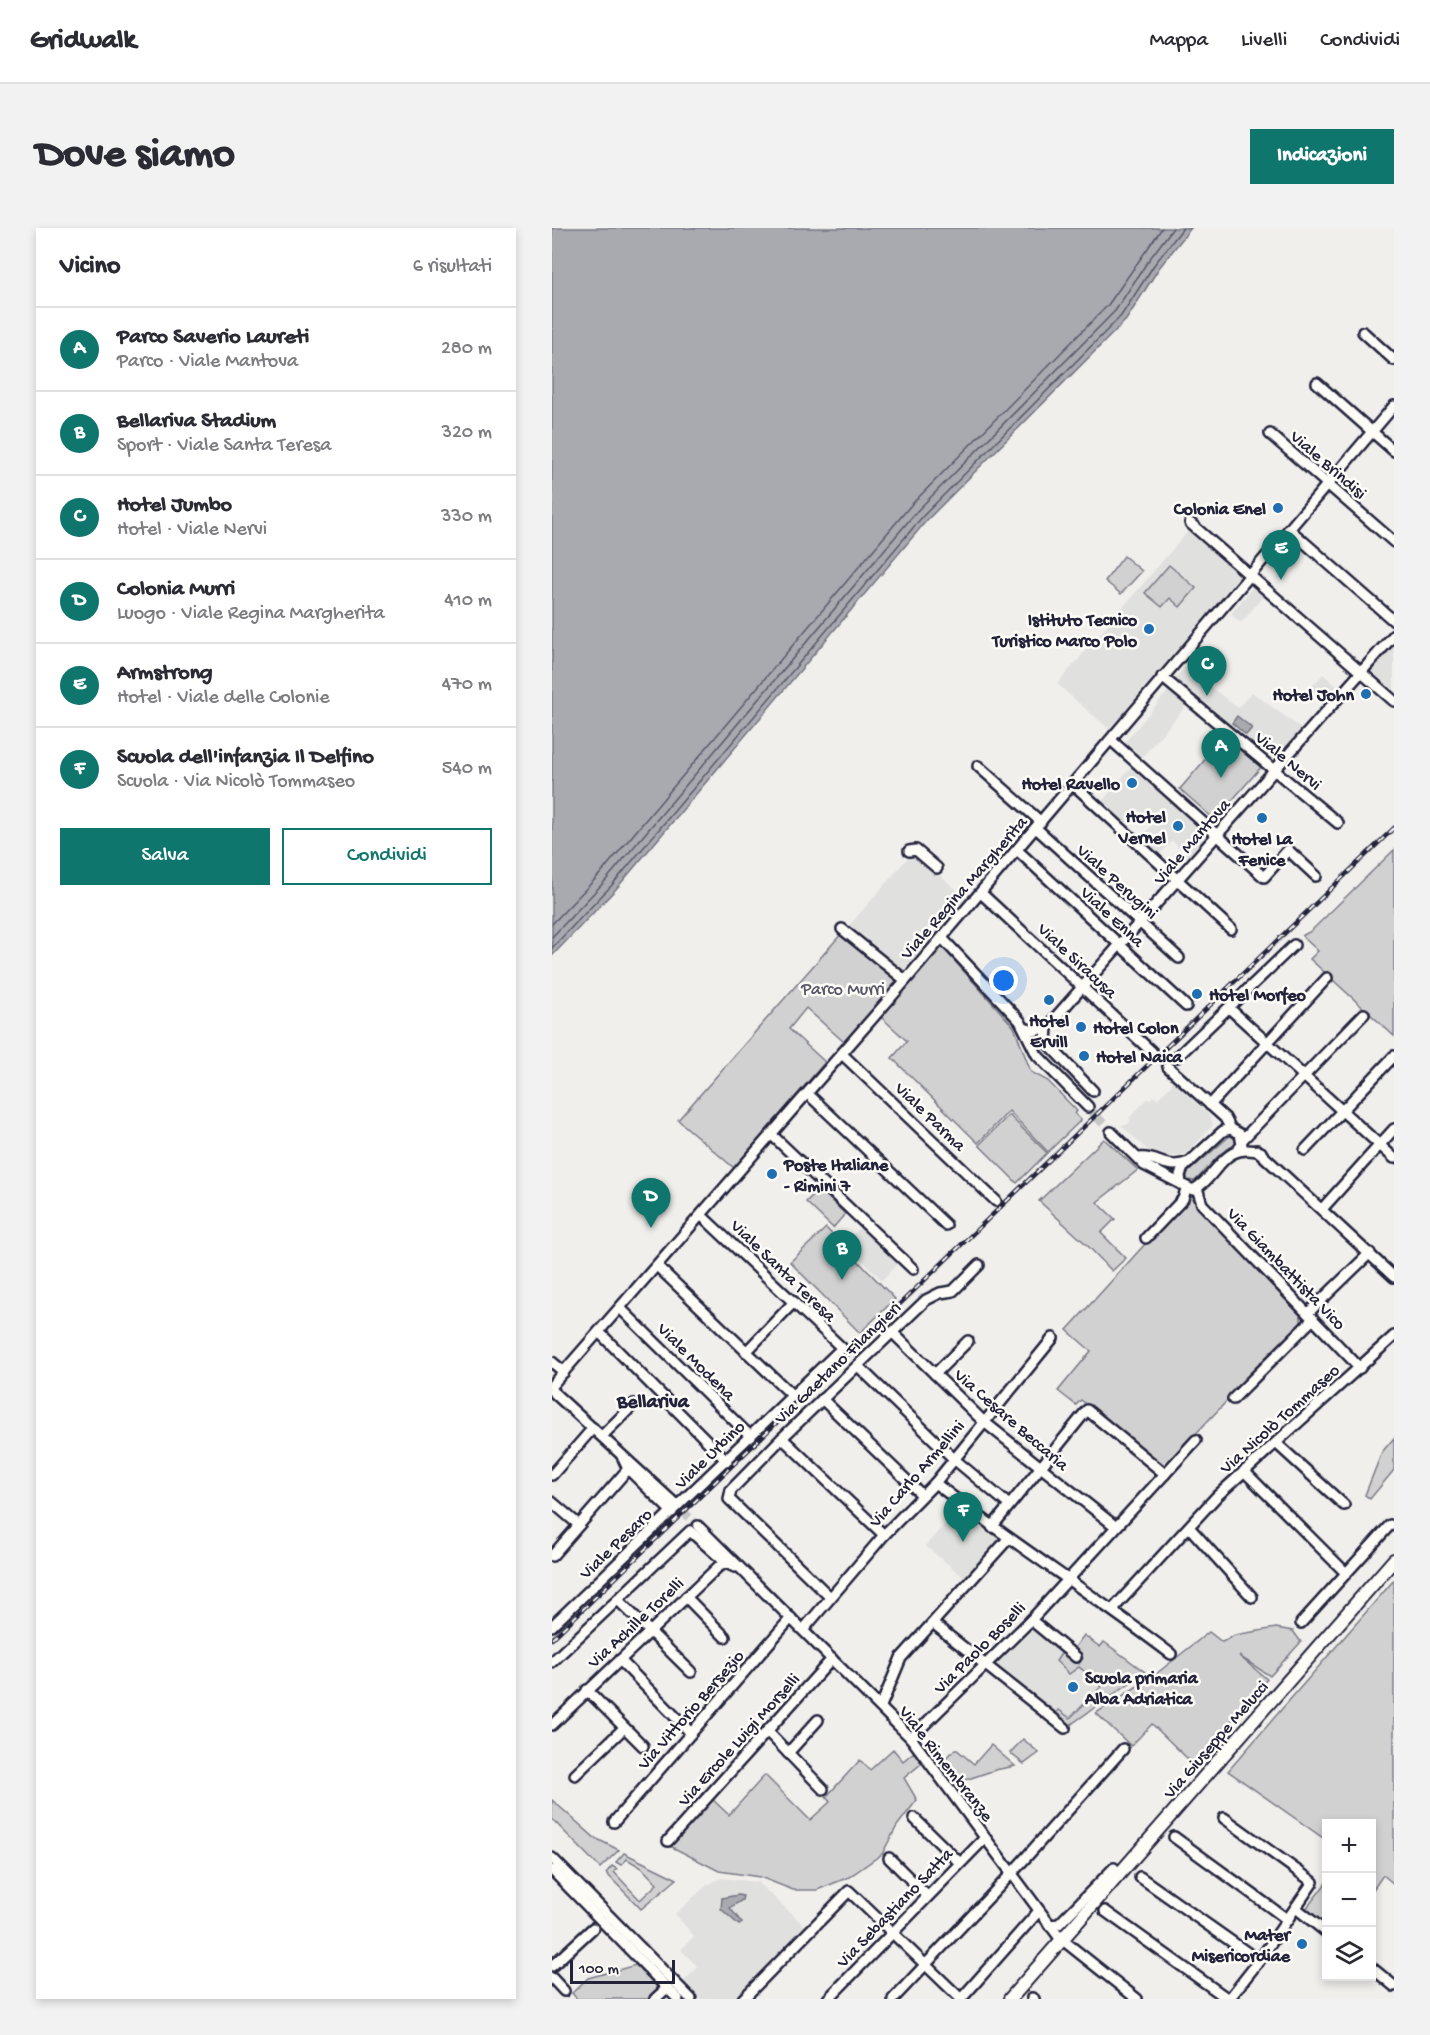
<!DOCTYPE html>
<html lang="it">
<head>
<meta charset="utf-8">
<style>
  :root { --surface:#fff; --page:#f2f2f3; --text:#2b2b33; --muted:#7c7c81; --line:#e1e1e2; --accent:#0f766e }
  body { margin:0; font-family:"Gochi Hand",sans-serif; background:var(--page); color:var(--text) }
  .controls { position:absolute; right:18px; bottom:18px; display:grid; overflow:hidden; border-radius:0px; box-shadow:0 3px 9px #0003 }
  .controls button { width:54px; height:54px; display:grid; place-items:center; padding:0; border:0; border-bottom:2px solid var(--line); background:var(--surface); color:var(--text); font:30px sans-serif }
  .scale { position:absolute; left:18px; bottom:15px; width:105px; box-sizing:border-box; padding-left:6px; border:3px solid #22223b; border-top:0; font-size:16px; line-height:21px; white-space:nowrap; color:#22223b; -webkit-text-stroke:4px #fdfcf7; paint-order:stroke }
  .you { position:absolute; left:452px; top:753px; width:21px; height:21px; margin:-15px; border:4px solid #fff; border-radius:50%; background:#1a73e8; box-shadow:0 0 0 9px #1a73e833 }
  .badge { display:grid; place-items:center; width:39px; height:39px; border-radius:50%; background:var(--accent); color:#fff; font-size:20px; font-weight:700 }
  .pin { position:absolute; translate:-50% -50px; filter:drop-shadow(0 2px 3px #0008) }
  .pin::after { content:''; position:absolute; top:32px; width:21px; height:18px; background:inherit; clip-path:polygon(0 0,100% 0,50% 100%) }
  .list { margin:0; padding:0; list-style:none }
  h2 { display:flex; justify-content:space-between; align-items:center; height:78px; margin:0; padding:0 24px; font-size:26px }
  h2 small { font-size:20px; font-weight:400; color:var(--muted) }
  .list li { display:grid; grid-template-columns:39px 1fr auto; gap:18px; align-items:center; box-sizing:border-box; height:84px; padding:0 24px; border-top:2px solid var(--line) }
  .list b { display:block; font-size:22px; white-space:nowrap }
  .list p { margin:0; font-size:20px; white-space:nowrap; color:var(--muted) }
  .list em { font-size:20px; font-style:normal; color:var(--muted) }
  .actions { display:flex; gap:12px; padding:18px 24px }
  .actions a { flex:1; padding:14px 0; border:2px solid var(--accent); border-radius:0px; text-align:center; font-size:21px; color:var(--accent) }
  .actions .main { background:var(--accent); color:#fff }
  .icon { flex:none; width:33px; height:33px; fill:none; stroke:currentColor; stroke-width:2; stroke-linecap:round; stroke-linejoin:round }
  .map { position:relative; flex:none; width:842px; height:1771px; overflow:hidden; border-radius:0px }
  header { display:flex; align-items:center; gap:36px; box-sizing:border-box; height:84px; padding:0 30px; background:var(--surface); border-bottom:2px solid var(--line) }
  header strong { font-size:28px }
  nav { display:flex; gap:33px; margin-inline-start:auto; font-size:21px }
  .intro { display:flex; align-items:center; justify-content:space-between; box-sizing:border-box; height:144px; padding:0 36px }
  h1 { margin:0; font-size:42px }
  .button { padding:15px 27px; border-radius:0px; background:var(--accent); color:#fff; font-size:21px; font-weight:700 }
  main { display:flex; gap:36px; padding:0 36px }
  aside { flex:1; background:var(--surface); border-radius:0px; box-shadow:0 3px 9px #0003 }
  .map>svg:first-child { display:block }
</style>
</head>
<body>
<header>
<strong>Gridwalk</strong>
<nav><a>Mappa</a><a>Livelli</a><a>Condividi</a></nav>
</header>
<div class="intro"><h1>Dove siamo</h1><a class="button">Indicazioni</a></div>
<main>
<aside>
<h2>Vicino<small>6 risultati</small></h2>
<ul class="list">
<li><span class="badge">A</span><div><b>Parco Saverio Laureti</b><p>Parco · Viale Mantova</p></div><em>280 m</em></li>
<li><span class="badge">B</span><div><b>Bellariva Stadium</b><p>Sport · Viale Santa Teresa</p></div><em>320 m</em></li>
<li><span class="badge">C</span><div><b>Hotel Jumbo</b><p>Hotel · Viale Nervi</p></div><em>330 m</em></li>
<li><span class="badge">D</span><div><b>Colonia Murri</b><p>Luogo · Viale Regina Margherita</p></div><em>410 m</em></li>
<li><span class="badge">E</span><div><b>Armstrong</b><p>Hotel · Viale delle Colonie</p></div><em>470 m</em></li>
<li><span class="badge">F</span><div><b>Scuola dell'infanzia Il Delfino</b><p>Scuola · Via Nicolò Tommaseo</p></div><em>540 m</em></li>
</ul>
<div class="actions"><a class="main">Salva</a><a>Condividi</a></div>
</aside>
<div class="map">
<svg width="842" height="1771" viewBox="0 0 842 1771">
  <rect width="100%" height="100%" fill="#f0efec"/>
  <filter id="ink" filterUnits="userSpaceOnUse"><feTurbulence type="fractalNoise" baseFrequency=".0167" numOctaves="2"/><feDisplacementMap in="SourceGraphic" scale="12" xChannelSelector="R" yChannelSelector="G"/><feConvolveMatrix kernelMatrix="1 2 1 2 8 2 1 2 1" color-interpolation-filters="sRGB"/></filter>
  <g filter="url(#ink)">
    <g fill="#e0e0df">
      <polygon points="638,301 690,346 557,501 505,456"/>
      <polygon points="703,356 714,365 689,395 679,386"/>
      <polygon points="842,416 842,469 815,446"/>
      <polygon points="633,439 686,480 700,464 750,501 722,538 621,453"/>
      <polygon points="771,446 787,460 772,477 756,463"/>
      <polygon points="616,463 634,478 590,529 573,514"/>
      <polygon points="581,537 659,608 639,630 620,613 606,628 587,611 601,596 586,582 572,597 549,575"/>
      <polygon points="361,624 415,671 352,748 295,700"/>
      <polygon points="620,852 658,888 661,897 635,926 612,930 595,922 569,897 575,897 579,893 577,890 595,871 598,872 601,868 605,871 619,858"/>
      <polygon points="310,998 347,1034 330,1052 292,1015"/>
      <polygon points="409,1278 448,1309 413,1350 373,1318"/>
      <polygon points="481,1399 527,1436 531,1430 521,1422 532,1407 548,1419 552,1414 593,1444 518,1497 441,1437"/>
      <polygon points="169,1650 205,1654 254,1699 183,1771 148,1771 131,1754 146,1739 129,1722 142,1708 123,1686 155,1657"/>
    </g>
    <g fill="#d2d1d1" stroke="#7a7a86" stroke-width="1.5">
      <polygon points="572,328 590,343 569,366 553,353"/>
      <polygon points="617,337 644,360 628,379 618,370 610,379 593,365"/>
      <polygon points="674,507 710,538 663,592 628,561"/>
      <polygon points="842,622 842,808 758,731 766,723 750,708 759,703"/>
      <polygon points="290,705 345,754 292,814 254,780 237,801 273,834 182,940 126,892"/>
      <polygon points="389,718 462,799 479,844 496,853 525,883 523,886 529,892 496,924 457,883 426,915 340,830 355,813 329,789"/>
      <polygon points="457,887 495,925 465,955 427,917"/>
      <polygon points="679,907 684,913 682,918 669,925 643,953 635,952 635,945"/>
      <polygon points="552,911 586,942 545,974 563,991 549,1005 574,1030 560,1043 535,1017 487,973"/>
      <polygon points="267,961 293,986 281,1000 254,974"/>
      <polygon points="639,970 749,1088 749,1095 613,1238 529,1172 524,1177 506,1163 539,1123 515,1102 634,971"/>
      <polygon points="274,1000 343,1071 308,1105 238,1034"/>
      <polygon points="842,1210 842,1242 818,1271 813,1267 830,1224"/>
      <polygon points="842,1352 842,1656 831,1647 820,1663 820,1596 774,1596 774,1612 676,1543"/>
      <polygon points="724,1400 741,1403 749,1414 718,1448 687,1428 715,1451 642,1537 600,1496 579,1518 544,1485 604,1446 657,1404 670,1414 683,1407"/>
      <polygon points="532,1407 548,1419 552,1414 593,1444 518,1497 503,1486 507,1482 518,1490 550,1458 527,1439 517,1446 504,1433 511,1423 527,1436 531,1430 521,1422"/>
      <polygon points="471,1511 487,1525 472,1536 458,1525"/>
      <polygon points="439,1517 463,1538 443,1542 398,1557 385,1537 404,1521 422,1536"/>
      <polygon points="341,1521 351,1533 362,1524 370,1535 352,1550 365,1572 345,1598 330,1626 297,1649 265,1662 241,1662 208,1649 167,1643 118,1618 159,1570 177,1587 213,1547 258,1592 278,1574 274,1569 308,1532 318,1542"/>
      <polygon points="0,1572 43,1610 67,1622 48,1640 0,1591"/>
      <polygon points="72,1625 125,1651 89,1681 54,1645 60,1638 65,1641 62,1644 88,1672 105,1656 90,1640 75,1631 69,1637 64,1634"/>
      <polygon points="774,1655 774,1698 754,1681"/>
      <polygon points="84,1737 107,1761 96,1771 25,1771 20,1765 36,1750"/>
    </g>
    <g fill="#a9a9b0" stroke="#737381" stroke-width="1.5">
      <polygon points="0,0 639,0 607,40 574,92 375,292 64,661 0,728"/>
      <polygon points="685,488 700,500 694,507 680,495"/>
      <polygon points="186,1667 191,1668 190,1672 178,1680 190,1695 187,1697 169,1681 170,1670"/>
    </g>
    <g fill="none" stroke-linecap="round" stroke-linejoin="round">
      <g stroke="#58586a" stroke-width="1.5">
        <polyline points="0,696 48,646 359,277 556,77 610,0"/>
        <polyline points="0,709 54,652 365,283 563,83 596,33 621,0"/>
        <polyline points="0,720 60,657 371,288 569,88 602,37 631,0"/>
      </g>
      <g stroke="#c7c6c9" stroke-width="9" stroke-dasharray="9 4.5" stroke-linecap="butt">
        <polyline points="600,824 616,839"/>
        <polyline points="536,879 559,904"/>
        <polyline points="121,1274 146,1298"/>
      </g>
      <defs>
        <g id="minor">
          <polyline points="811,104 842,132"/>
          <polyline points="765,155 842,223"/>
          <polyline points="718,206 842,314"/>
          <polyline points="638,295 842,473"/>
          <polyline points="737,301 842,393"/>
          <polyline points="610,449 786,595"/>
          <polyline points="559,512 712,649 736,622 764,648"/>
          <polyline points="426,538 489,594"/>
          <polyline points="521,556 679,701"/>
          <polyline points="484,600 627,730"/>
          <polyline points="465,622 634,778"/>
          <polyline points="357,623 364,622 385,640"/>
          <polyline points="429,665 600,824"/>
          <polyline points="290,701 353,752"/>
          <polyline points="390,710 468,793 485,827 536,879"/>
          <polyline points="677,780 842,930"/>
          <polyline points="495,799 494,814 541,863"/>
          <polyline points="472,800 483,803 495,799 842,407"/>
          <polyline points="290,826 444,973"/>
          <polyline points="625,829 742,717"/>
          <polyline points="616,839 673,890 679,901"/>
          <polyline points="256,866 394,997"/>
          <polyline points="658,877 775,750"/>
          <polyline points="559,904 592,937 629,956"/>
          <polyline points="220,907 361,1041"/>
          <polyline points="690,912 812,786"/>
          <polyline points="705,922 842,1049"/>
          <polyline points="753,922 842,828"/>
          <path d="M684 924 690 917 688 906 679 901 671 903 631 940 628 947 629 956 641 962C667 949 669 913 709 924"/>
          <path d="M588 930C606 928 613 943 637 934"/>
          <polyline points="645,960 650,976 808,1140"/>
          <polyline points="770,981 842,901"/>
          <polyline points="594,1010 631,971 634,961"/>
          <polyline points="105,1038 241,1168"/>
          <polyline points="68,1080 199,1209"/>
          <polyline points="756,1085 818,1025"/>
          <polyline points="47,1104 175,1233"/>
          <polyline points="340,1104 431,1193 563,1298"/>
          <polyline points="194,1124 242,1074"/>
          <polyline points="0,1134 12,1144"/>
          <polyline points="307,1139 402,1231 457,1277"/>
          <polyline points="383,1146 416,1113"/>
          <polyline points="0,1157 347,760 842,178"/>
          <polyline points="0,1163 121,1274"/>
          <polyline points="270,1171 370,1267"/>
          <polyline points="681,1171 761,1091"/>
          <polyline points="50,1208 82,1176"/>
          <polyline points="230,1210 332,1307"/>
          <polyline points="724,1215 792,1277"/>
          <polyline points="77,1242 120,1284"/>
          <polyline points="692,1243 793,1344"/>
          <polyline points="0,1247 41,1200"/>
          <path d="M383 1255C460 1315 542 1367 619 1426"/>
          <polyline points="0,1274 27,1297"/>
          <polyline points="146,1298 359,1510 507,1709 585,1771"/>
          <polyline points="440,1299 535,1182 613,1246"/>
          <polyline points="637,1299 700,1369"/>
          <polyline points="0,1328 76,1241 70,1228"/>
          <polyline points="134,1369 173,1409"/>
          <polyline points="278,1369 177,1271 179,1262 230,1210 374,1072 388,1065 401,1063 427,1037"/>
          <polyline points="66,1372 139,1444"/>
          <polyline points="561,1381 665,1268 842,1108"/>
          <polyline points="479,1392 524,1429"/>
          <polyline points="749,1395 838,1297"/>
          <polyline points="382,1396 513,1500"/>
          <polyline points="0,1398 290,1120 150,988"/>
          <polyline points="251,1402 332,1307 383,1255 501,1110"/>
          <polyline points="68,1432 139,1505"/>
          <polyline points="0,1434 138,1303 174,1335"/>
          <polyline points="35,1462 91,1518"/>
          <polyline points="329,1478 349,1430 456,1311"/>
          <polyline points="0,1497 166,1339 174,1335 183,1339"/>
          <polyline points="215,1503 271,1561"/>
          <polyline points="359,1510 479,1392 644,1212"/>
          <polyline points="236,1525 266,1492"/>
          <polyline points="23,1547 72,1500"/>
          <polyline points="362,1590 408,1635"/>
          <polyline points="672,1590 761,1654 707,1733 677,1771"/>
          <polyline points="62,1594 239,1390"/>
          <polyline points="622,1609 736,1692"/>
          <polyline points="116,1613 280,1431"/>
          <polyline points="0,1630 139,1771"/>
          <polyline points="337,1630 375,1668"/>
          <polyline points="0,1642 126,1771"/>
          <polyline points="588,1649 707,1733"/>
          <polyline points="744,1680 774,1704"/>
          <polyline points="553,1683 676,1771"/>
          <polyline points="497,1697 507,1696 562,1640"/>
          <polyline points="0,1738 41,1700"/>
          <polyline points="820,1740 842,1758"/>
          <polyline points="0,1750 12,1763"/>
          <polyline points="480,1770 482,1771"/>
          <polyline points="103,1771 115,1760"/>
          <polyline points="191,1771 297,1663 409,1771"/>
          <polyline points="276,1771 433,1610"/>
          <polyline points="341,1771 460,1645 571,1521"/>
          <polyline points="409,1771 486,1684"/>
        </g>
        <polyline id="major" points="458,1771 842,1332"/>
      </defs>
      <use href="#minor" stroke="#22223b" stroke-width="14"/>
      <use href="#major" stroke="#22223b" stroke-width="16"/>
      <use href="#minor" stroke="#fdfcf7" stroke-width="9"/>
      <use href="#major" stroke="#fdfcf7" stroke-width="12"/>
      <defs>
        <polyline id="rail" points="0,1411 842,600"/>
      </defs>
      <use href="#rail" stroke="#22223b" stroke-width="4.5"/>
      <use href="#rail" stroke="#fdfcf7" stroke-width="2" stroke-dasharray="7" stroke-linecap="butt"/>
    </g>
  </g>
  <g fill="#1f6fb2" stroke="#fdfcf7" stroke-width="2">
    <circle cx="726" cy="280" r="6"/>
    <circle cx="597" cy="401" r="6"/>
    <circle cx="814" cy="466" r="6"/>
    <circle cx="580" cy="555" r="6"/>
    <circle cx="710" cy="590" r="6"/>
    <circle cx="626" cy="598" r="6"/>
    <circle cx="645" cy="766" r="6"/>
    <circle cx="497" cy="772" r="6"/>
    <circle cx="529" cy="799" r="6"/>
    <circle cx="532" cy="828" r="6"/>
    <circle cx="220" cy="946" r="6"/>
    <circle cx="521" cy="1459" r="6"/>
    <circle cx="750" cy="1716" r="6"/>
  </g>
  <g text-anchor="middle" stroke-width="5" stroke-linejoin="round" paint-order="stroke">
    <g font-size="18" fill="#22223b" stroke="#fdfcf7">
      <text transform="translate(777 236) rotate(41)" y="6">Viale Brindisi</text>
      <text transform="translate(737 532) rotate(40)" y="6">Viale Nervi</text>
      <text transform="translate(639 613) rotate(-49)" y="6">Viale Mantova</text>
      <text transform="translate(566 653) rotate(42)" y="6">Viale Perugini</text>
      <text transform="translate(411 659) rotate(-49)" y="6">Viale Regina Margherita</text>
      <text transform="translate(561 688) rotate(43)" y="6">Viale Enna</text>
      <text transform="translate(526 732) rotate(43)" y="6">Viale Siracusa</text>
      <text transform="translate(379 888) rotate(44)" y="6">Viale Parma</text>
      <text transform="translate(735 1040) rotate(46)" y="6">Via Giambattista Vico</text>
      <text transform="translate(232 1042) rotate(44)" y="6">Viale Santa Teresa</text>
      <text transform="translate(145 1133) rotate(45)" y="6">Viale Modena</text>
      <text transform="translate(285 1134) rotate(-44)" y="6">Via Gaetano Filangieri</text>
      <text transform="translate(727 1190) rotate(-42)" y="6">Via Nicolò Tommaseo</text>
      <text transform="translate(460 1191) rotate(41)" y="6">Via Cesare Beccaria</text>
      <text transform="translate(157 1226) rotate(-44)" y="6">Viale Urbino</text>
      <text transform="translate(364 1245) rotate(-49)" y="6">Via Carlo Armellini</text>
      <text transform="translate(63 1315) rotate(-44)" y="6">Viale Pesaro</text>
      <text transform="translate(83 1394) rotate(-43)" y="6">Via Achille Torelli</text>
      <text transform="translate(427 1419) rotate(-45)" y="6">Via Paolo Boselli</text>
      <text transform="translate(138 1481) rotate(-49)" y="6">Via Vittorio Bersezio</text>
      <text transform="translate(186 1511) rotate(-48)" y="6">Via Ercole Luigi Morselli</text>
      <text transform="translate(663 1511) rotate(-49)" y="6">Via Giuseppe Melucci</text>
      <text transform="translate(395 1535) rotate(52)" y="6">Viale Rimembranze</text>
      <text transform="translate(342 1679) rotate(-46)" y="6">Via Sebastiano Satta</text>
    </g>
    <g font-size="18" font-weight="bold" fill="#22223b" stroke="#fdfcf7" text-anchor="end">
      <text x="714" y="286">Colonia Enel</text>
      <text x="585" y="397">Istituto Tecnico<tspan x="585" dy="21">Turistico Marco Polo</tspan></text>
      <text x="802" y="472">Hotel John</text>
      <text x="568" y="561">Hotel Ravello</text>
      <text x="614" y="594">Hotel<tspan x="614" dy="21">Vernel</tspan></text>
      <text x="710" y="616" text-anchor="middle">Hotel La<tspan x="710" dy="21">Fenice</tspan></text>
      <text x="657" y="772" text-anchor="start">Hotel Morfeo</text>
      <text x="497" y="798" text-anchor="middle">Hotel<tspan x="497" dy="21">Ervill</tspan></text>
      <text x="541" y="805" text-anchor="start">Hotel Colon</text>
      <text x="544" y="834" text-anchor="start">Hotel Naica</text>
      <text x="232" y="942" text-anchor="start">Poste Italiane<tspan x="232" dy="21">- Rimini 7</tspan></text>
      <text x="533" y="1455" text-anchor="start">Scuola primaria<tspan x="533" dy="21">Alba Adriatica</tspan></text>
      <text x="738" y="1712">Mater<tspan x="738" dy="21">Misericordiae</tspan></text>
    </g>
    <g font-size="18" fill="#575768" stroke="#fdfcf7">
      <text x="291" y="766">Parco Murri</text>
    </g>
    <g font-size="20" font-weight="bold" fill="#22223b" stroke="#fdfcf7">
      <text x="101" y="1179">Bellariva</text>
    </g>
  </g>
</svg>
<div class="controls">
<button>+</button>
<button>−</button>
<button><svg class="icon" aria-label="layers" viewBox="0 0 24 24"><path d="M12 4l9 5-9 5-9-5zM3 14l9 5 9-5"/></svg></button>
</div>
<div class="scale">100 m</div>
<div class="you"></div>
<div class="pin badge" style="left:669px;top:550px">A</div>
<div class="pin badge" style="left:290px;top:1052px">B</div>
<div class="pin badge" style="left:655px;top:468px">C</div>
<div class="pin badge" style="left:99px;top:1000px">D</div>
<div class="pin badge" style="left:729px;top:352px">E</div>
<div class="pin badge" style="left:411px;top:1314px">F</div>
</div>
</main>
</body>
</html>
